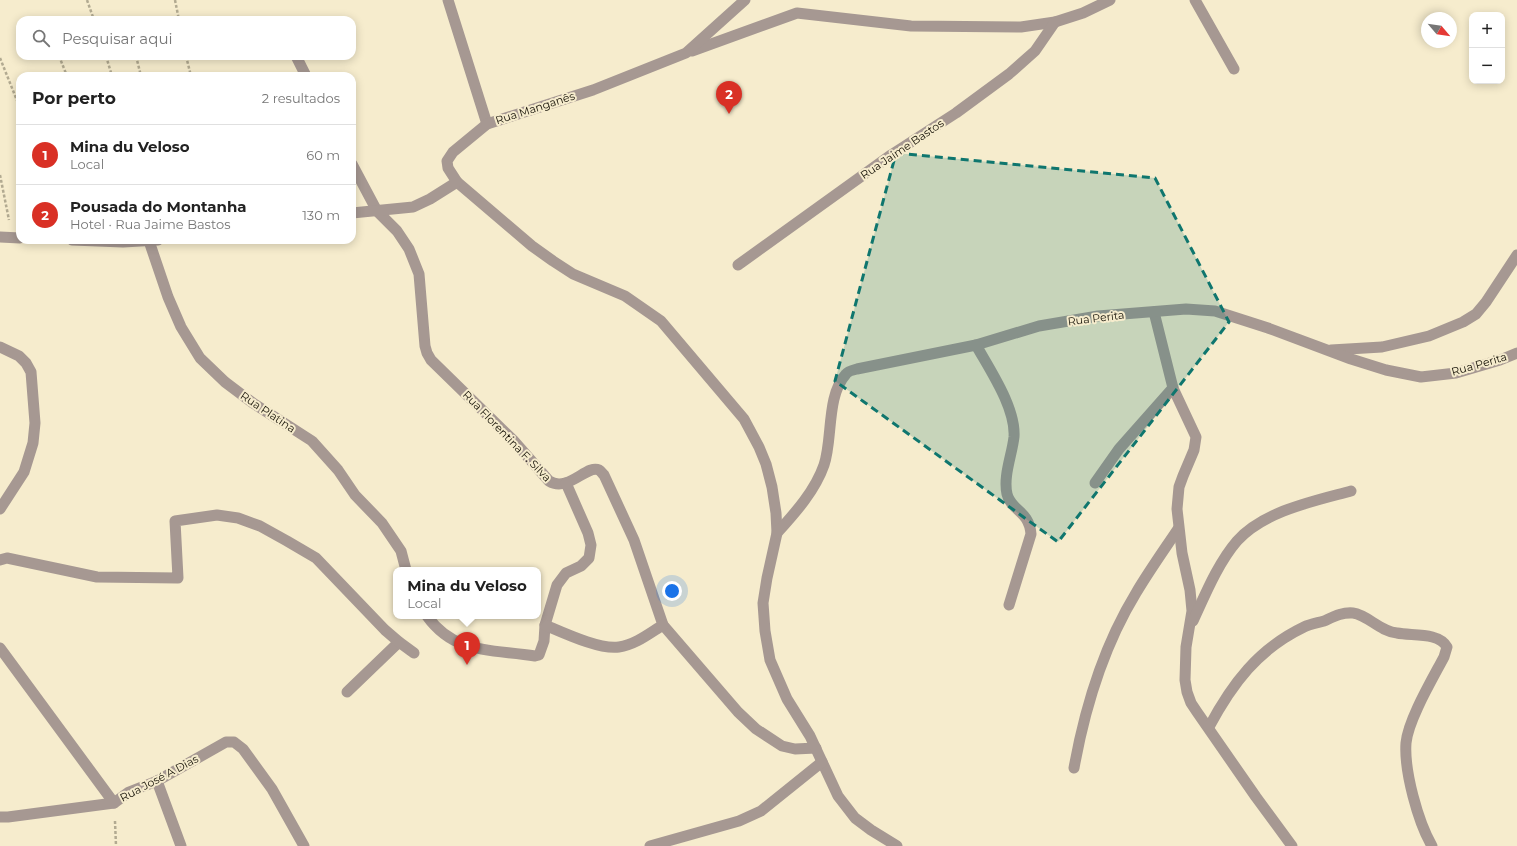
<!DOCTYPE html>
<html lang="pt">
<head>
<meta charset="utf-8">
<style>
  :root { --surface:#fff; --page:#f2f2f2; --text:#222; --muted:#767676; --line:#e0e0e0; --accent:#d93025 }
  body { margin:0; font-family:Montserrat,sans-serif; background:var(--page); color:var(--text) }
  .controls { position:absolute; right:12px; top:12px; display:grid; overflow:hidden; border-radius:8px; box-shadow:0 2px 10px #0003 }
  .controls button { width:36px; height:36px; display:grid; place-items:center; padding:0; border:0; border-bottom:1px solid var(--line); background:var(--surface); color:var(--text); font:20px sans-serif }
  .compass { position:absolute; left:1421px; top:12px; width:36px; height:36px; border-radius:50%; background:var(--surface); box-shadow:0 2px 10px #0003; rotate:119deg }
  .you { position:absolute; left:672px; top:591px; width:14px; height:14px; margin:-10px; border:3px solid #fff; border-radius:50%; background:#1a73e8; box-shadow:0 0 0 6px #1a73e833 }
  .badge { display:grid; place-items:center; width:26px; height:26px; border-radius:50%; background:var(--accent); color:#fff; font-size:13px; font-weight:700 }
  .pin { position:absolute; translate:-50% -33px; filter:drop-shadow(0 1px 2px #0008) }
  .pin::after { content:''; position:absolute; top:21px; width:14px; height:12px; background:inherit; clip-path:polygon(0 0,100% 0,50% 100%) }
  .popup { position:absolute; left:393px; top:567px; width:148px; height:52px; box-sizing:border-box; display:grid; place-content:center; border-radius:8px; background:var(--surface); filter:drop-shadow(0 1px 3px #0005); font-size:13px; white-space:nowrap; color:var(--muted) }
  .popup b { font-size:15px; color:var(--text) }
  .popup::after { content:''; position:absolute; left:50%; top:100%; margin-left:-8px; border:8px solid transparent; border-top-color:var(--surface) }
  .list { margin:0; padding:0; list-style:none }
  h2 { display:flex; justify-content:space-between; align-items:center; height:52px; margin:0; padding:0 16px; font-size:17px }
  h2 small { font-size:13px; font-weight:400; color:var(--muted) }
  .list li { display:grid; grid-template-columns:26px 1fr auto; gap:12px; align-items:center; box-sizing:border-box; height:60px; padding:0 16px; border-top:1px solid var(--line) }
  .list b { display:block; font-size:15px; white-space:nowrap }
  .list p { margin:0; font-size:13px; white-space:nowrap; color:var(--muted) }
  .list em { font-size:13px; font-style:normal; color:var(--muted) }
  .icon { flex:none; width:22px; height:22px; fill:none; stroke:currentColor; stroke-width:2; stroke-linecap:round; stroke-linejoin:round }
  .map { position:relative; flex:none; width:1517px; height:846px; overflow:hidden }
  .search { position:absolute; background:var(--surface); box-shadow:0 2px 10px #0003; left:16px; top:16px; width:340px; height:44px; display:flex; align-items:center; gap:10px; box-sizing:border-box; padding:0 14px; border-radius:12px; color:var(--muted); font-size:15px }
  .panel { position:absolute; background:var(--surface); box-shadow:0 2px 10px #0003; left:16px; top:72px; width:340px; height:172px; border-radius:12px }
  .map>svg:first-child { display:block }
</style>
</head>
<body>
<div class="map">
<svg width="1517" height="846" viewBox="0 0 1517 846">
  <rect width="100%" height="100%" fill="#f6eccd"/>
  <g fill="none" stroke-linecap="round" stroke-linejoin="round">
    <g stroke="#b2aa91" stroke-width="2.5" stroke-dasharray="3 2" stroke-linecap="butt">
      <polyline points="87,0 94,20"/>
      <polyline points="175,0 179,20"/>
      <polyline points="59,56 67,76"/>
      <polyline points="106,56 112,76"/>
      <polyline points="136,56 141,76"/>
      <polyline points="186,56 191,76"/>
      <polyline points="0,58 20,108"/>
      <polyline points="0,175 9,220"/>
      <polyline points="115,821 116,846"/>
    </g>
    <g stroke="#a69892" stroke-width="11">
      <polyline points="296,56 306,76"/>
      <path d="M352 164 377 211 397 231 409 249 419 274 425 346 427 353 431 360 513 440 549 481C568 493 587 464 599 470 601 471 602 473 604 475L634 540 663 625 738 712 756 729 782 746 795 749 816 748"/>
      <polyline points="149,241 168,297 181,327 200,358 225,382 253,403 312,441 338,470 355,495 382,523 401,551 406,570"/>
      <polyline points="1095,483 1119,449 1173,388"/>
      <path d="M427 616C455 655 492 649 535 656L539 655 544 641 545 625 557 585 566 573 581 566 589 558 591 545 588 533 566 483"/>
      <path d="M545 625C564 633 600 650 619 647 635 645 650 633 663 625"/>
      <polyline points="347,692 399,642"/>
      <polyline points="157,781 181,846"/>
    </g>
    <g stroke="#a69892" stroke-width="11">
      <polyline points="448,0 487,124"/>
      <polyline points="1195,0 1234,69"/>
      <polyline points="692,51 797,13 911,26 1021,27 1055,22 1083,13 1110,0"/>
      <polyline points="457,182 532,246 553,261 573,274 625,296 661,321 744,419 759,447 766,464 772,487 776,513 777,533 767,578 763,603 765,631 770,660 787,699 810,736 838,796 855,818 871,830 897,846"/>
      <polyline points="352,213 413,207 430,199 457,182 448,168 447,161 453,152 487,124 593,90 686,53 745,0"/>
      <polyline points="0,237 20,238"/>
      <polyline points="72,240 123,242 158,240"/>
      <polyline points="738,265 891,155 956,113 1009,74 1035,51 1055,22"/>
      <polyline points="1154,312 1173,388 1196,437 1194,450 1183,476 1179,487 1177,509 1182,553 1190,590 1192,611 1186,647 1185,680 1187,692 1191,703 1197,712 1256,797 1292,846"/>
      <path d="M976 345C990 370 1016 408 1014 437 1012 455 1003 476 1007 494 1011 511 1029 510 1031 534L1009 605"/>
      <polyline points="0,347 19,356 26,363 31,372 35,423 33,443 24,472 0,509"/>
      <polyline points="1331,350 1382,347 1429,336 1463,322 1476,314 1486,302 1517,255"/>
      <path d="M777 533C795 513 815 491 824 465 833 439 826 396 846 374 848 371 853 370 857 369L976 345 1039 326 1098 316 1186 309 1215 311 1268 328 1351 359 1386 370 1421 377 1456 373 1500 360 1517 353"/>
      <polyline points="0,560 7,558 97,577 178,578 175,521 217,515 238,518 260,526 287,541 316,558 385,630 399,642 414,653"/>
      <path d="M1193 621C1205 595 1218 563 1237 541 1264 511 1314 501 1351 491"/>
      <polyline points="0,648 114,803"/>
      <path d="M1209 727C1232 684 1258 649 1304 627 1310 624 1317 623 1324 621 1333 617 1342 612 1353 613 1368 615 1379 631 1397 633 1412 636 1439 632 1447 647L1444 657C1433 678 1408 720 1406 743 1404 771 1418 822 1432 846"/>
      <path d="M1074 768C1085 707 1103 647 1136 593 1149 571 1164 550 1178 529"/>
      <polyline points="0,817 8,817 114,803 129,792 157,781 226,742 234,742 243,749 272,789 304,846"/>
      <polyline points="650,846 739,821 761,811 822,762"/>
    </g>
  </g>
  <path fill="#0f766e" fill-opacity="0.2" stroke="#0f766e" stroke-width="3" stroke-dasharray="8 5" stroke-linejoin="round" d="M896 153 1155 178 1229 322 1058 542 835 381Z"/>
  <g text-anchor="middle" stroke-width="4" stroke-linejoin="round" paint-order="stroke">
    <g font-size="11" fill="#171308" stroke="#f6eccd">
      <text transform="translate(535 108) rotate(-18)" y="4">Rua Manganês</text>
      <text transform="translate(902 149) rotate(-34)" y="4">Rua Jaime Bastos</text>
      <text transform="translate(1096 318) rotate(-7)" y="4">Rua Perita</text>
      <text transform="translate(1479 364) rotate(-16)" y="4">Rua Perita</text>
      <text transform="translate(268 412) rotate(34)" y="4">Rua Platina</text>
      <text transform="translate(507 436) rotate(46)" y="4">Rua Florentina F. Silva</text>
      <text transform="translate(159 778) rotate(-28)" y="4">Rua José A Dias</text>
    </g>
  </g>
</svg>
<div class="controls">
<button>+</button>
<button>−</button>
</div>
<svg class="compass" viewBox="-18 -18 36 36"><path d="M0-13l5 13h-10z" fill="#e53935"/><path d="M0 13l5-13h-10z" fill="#767676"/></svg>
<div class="you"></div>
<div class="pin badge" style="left:467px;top:665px">1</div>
<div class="popup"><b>Mina du Veloso</b>Local</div>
<div class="pin badge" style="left:729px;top:114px">2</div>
<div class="search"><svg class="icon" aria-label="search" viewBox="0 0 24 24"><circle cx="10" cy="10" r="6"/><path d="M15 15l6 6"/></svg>Pesquisar aqui</div>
<section class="panel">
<h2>Por perto<small>2 resultados</small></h2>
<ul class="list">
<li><span class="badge">1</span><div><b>Mina du Veloso</b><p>Local</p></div><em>60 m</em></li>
<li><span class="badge">2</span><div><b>Pousada do Montanha</b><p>Hotel · Rua Jaime Bastos</p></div><em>130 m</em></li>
</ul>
</section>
</div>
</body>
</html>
